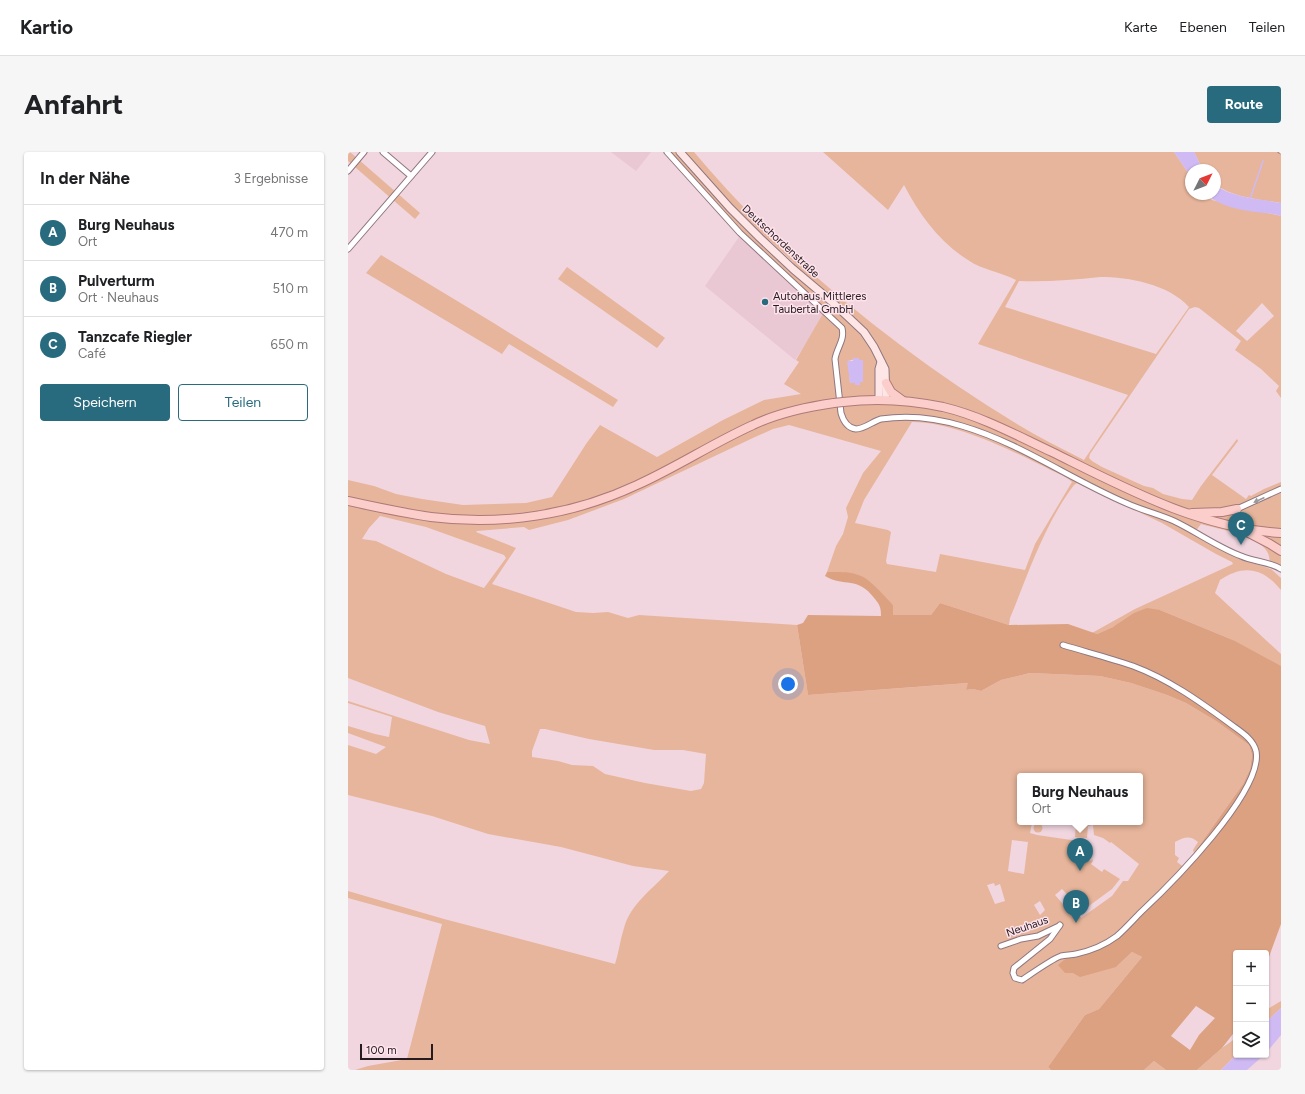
<!DOCTYPE html>
<html lang="de">
<head>
<meta charset="utf-8">
<style>
  :root { --surface:#fff; --page:#f6f6f6; --text:#202124; --muted:#757577; --line:#e0e0e0; --accent:#296b7e }
  body { margin:0; font-family:Figtree,sans-serif; background:var(--page); color:var(--text) }
  .controls { position:absolute; right:12px; bottom:12px; display:grid; overflow:hidden; border-radius:4px; box-shadow:0 1px 3px #0004 }
  .controls button { width:36px; height:36px; display:grid; place-items:center; padding:0; border:0; border-bottom:1px solid var(--line); background:var(--surface); color:var(--text); font:20px sans-serif }
  .compass { position:absolute; left:837px; top:12px; width:36px; height:36px; border-radius:50%; background:var(--surface); box-shadow:0 1px 3px #0004; rotate:48deg }
  .scale { position:absolute; left:12px; bottom:10px; width:73px; box-sizing:border-box; padding-left:4px; border:2px solid #261c20; border-top:0; font-size:11px; line-height:14px; white-space:nowrap; color:#261c20; -webkit-text-stroke:3px #fee3ec; paint-order:stroke }
  .you { position:absolute; left:440px; top:532px; width:14px; height:14px; margin:-10px; border:3px solid #fff; border-radius:50%; background:#1a73e8; box-shadow:0 0 0 6px #1a73e833 }
  .badge { display:grid; place-items:center; width:26px; height:26px; border-radius:50%; background:var(--accent); color:#fff; font-size:13px; font-weight:700 }
  .pin { position:absolute; translate:-50% -33px; filter:drop-shadow(0 1px 2px #0008) }
  .pin::after { content:''; position:absolute; top:21px; width:14px; height:12px; background:inherit; clip-path:polygon(0 0,100% 0,50% 100%) }
  .popup { position:absolute; left:669px; top:621px; width:126px; height:52px; box-sizing:border-box; display:grid; place-content:center; border-radius:4px; background:var(--surface); filter:drop-shadow(0 1px 3px #0005); font-size:13px; white-space:nowrap; color:var(--muted) }
  .popup b { font-size:15px; color:var(--text) }
  .popup::after { content:''; position:absolute; left:50%; top:100%; margin-left:-8px; border:8px solid transparent; border-top-color:var(--surface) }
  .list { margin:0; padding:0; list-style:none }
  h2 { display:flex; justify-content:space-between; align-items:center; height:52px; margin:0; padding:0 16px; font-size:17px }
  h2 small { font-size:13px; font-weight:400; color:var(--muted) }
  .list li { display:grid; grid-template-columns:26px 1fr auto; gap:12px; align-items:center; box-sizing:border-box; height:56px; padding:0 16px; border-top:1px solid var(--line) }
  .list b { display:block; font-size:15px; white-space:nowrap }
  .list p { margin:0; font-size:13px; white-space:nowrap; color:var(--muted) }
  .list em { font-size:13px; font-style:normal; color:var(--muted) }
  .actions { display:flex; gap:8px; padding:12px 16px }
  .actions a { flex:1; padding:9px 0; border:1px solid var(--accent); border-radius:4px; text-align:center; font-size:14px; color:var(--accent) }
  .actions .main { background:var(--accent); color:#fff }
  .icon { flex:none; width:22px; height:22px; fill:none; stroke:currentColor; stroke-width:2; stroke-linecap:round; stroke-linejoin:round }
  .map { position:relative; flex:none; width:933px; height:918px; overflow:hidden; border-radius:4px }
  header { display:flex; align-items:center; gap:24px; box-sizing:border-box; height:56px; padding:0 20px; background:var(--surface); border-bottom:1px solid var(--line) }
  header strong { font-size:19px }
  nav { display:flex; gap:22px; margin-inline-start:auto; font-size:14px }
  .intro { display:flex; align-items:center; justify-content:space-between; box-sizing:border-box; height:96px; padding:0 24px }
  h1 { margin:0; font-size:28px }
  .button { padding:10px 18px; border-radius:4px; background:var(--accent); color:#fff; font-size:14px; font-weight:700 }
  main { display:flex; gap:24px; padding:0 24px }
  aside { flex:1; background:var(--surface); border-radius:4px; box-shadow:0 1px 3px #0004 }
  .map>svg:first-child { display:block }
</style>
</head>
<body>
<header>
<strong>Kartio</strong>
<nav><a>Karte</a><a>Ebenen</a><a>Teilen</a></nav>
</header>
<div class="intro"><h1>Anfahrt</h1><a class="button">Route</a></div>
<main>
<aside>
<h2>In der Nähe<small>3 Ergebnisse</small></h2>
<ul class="list">
<li><span class="badge">A</span><div><b>Burg Neuhaus</b><p>Ort</p></div><em>470 m</em></li>
<li><span class="badge">B</span><div><b>Pulverturm</b><p>Ort · Neuhaus</p></div><em>510 m</em></li>
<li><span class="badge">C</span><div><b>Tanzcafe Riegler</b><p>Café</p></div><em>650 m</em></li>
</ul>
<div class="actions"><a class="main">Speichern</a><a>Teilen</a></div>
</aside>
<div class="map">
<svg width="933" height="918" viewBox="0 0 933 918">
  <rect width="100%" height="100%" fill="#f1d6df"/>
  <g fill="#e9c7d3">
    <polygon points="263,0 303,0 288,19"/>
    <polygon points="391,85 477,163 447,208 357,134"/>
  </g>
  <g fill="#e7b59b" fill-rule="evenodd">
    <polygon points="0,0 2,0 72,61 67,67 0,9"/>
    <path d="M319 0H346C437 108 548 198 669 272 690 285 713 296 736 308L780 243 630 192 668 128C653 120 634 118 620 108 592 91 571 62 556 33L540 58 475 0H826L843 25V42H857L864 48 933 64V246L928 239 931 234 913 217 887 198 893 189 851 156 847 155 841 157 742 302 741 306 744 309 754 315 796 334 805 336 815 342 834 347 844 348 853 334 889 287 890 289 864 323 898 347 901 343 903 344 916 337 933 330V417L921 410C927 386 869 377 853 372L847 380 894 405 916 409 905 411 923 417 933 426V438C915 416 896 412 872 428L867 441 933 502V542L885 488 812 458 765 475 749 482 744 481 787 457 885 412 884 410 868 402 814 371 729 331 726 333C696 373 681 420 662 466L661 473 592 451 583 463H545V453L497 421 479 420 488 394 495 382 500 365 498 356 515 321 533 299 441 273 425 277 407 285 276 347 220 368 181 378 176 375 129 379 128 380 168 396 144 432 228 460 245 461 260 460 280 466 291 463 449 473 460 543 621 531 618 538 625 537 633 539 653 528 682 521 752 524 783 531 819 543 838 551 868 569 901 593 904 603 902 617 895 632 846 701 845 698 850 690C842 683 836 685 827 690V703L831 706 829 710 837 716 768 815 784 800 794 805 751 857 737 863 700 915 703 918H7L20 914 59 907 94 772 0 746V739L96 767 267 812C271 800 272 788 276 776 283 751 305 737 321 719L285 714 213 695 140 682 84 664 0 643V593L28 602 38 595 0 581V574L27 582 41 585 44 565 0 551V549L121 588 142 592 137 574 90 560 0 526V328L26 334 48 342 74 347 115 353 178 351 204 345 238 292 252 273 309 305 375 268 416 248 453 242 436 232 451 210 448 208 476 160 392 81ZM413 86 422 89 445 110 448 119ZM752 125C781 125 820 132 841 155L808 202 657 155 671 129C698 130 725 128 752 125ZM914 151 926 164 899 189 888 179ZM511 206 507 231H502L500 209ZM543 240 554 249 531 248ZM564 270C606 270 660 297 697 315 705 320 717 323 724 330L687 392 677 418 592 402 588 420 539 412 538 409 543 380 540 378 507 371 516 348ZM32 364 78 375 156 403 158 406 136 436 98 422 28 389 14 387 21 376ZM192 577H197L241 587 306 598H335L358 602 356 631 353 637 343 639 297 631 257 622 245 614 224 613 210 609 184 605V599ZM672 624H792V670H733L739 674 728 672 727 685 739 686 740 674 745 673 746 683 755 686 762 691 763 690 791 712 780 729H775L764 744 733 766 730 762 764 737 772 727 756 717 754 720 743 712 745 709 744 707 743 709 735 706 739 696 737 690 689 683 682 681 684 671 686 670H672ZM664 688 680 690 676 722 660 719ZM646 731 647 734 652 732 657 749 647 752 639 733ZM714 737 729 753 728 754 730 756 722 763 720 761 721 759 707 743ZM692 749 697 758 692 763 686 753Z"/>
    <path d="M846 0H933V51C911 47 885 46 867 32V18H855Z"/>
    <polygon points="33,103 144,170 270,248 265,255 161,192 154,202 18,121"/>
    <polygon points="219,115 317,186 309,196 210,127"/>
    <circle cx="690" cy="676" r="4.5"/>
    <polygon points="933,849 933,856 918,870 918,858"/>
    <polygon points="888,886 888,903 873,918 849,918 874,896"/>
    <polygon points="806,909 818,918 796,918"/>
  </g>
  <path fill="#dca181" fill-rule="evenodd" d="M479 420C490 420 503 419 513 424 522 427 538 446 545 453V463H583L592 451 661 473 720 472 749 482 765 475 786 461 799 456 812 458 885 488 933 514V772L918 813V801H888V878L874 896 849 918H818L806 909 796 918H703L700 915 737 863 751 857 794 805 784 800 768 815 732 825 725 821H717L710 813 722 803 729 802 769 784 848 704 846 701 895 632 902 617 904 603 901 593 868 569 838 551 819 543 783 531 752 524 682 521 653 528 633 539 625 537 618 538 620 531 460 543 449 473 455 471 460 463 533 464C533 456 532 453 527 447 509 423 497 436 477 424ZM848 854 867 866 851 883 842 898 823 884Z"/>
  <g fill="#cfbaf4">
    <polygon points="826,0 846,0 855,18 843,18 843,25"/>
    <path d="M867 33C885 46 912 47 933 51V64C921 60 907 61 895 58 882 56 867 50 857 42H867Z"/>
    <polygon points="505,206 511,206 511,208 515,208 515,230 512,230 512,233 507,233 507,231 502,231 499,209 505,209"/>
    <polygon points="933,856 933,883 918,901 918,870"/>
    <polygon points="888,903 916,903 899,918 873,918"/>
  </g>
  <g fill="none" stroke-linecap="round" stroke-linejoin="round">
    <polyline stroke="#cfbaf4" stroke-width="1.5" points="902,47 915,9"/>
    <defs>
      <g id="street">
        <polyline points="35,0 63,24"/>
        <path d="M319 0 392 81 494 176C497 188 489 195 487 207L493 261C495 268 499 276 508 277 517 277 525 269 533 267 560 263 588 266 614 274 672 291 722 327 778 351 793 358 810 362 826 369 849 380 869 395 893 404 906 410 920 409 933 417"/>
        <polyline points="0,19 16,0"/>
        <polyline points="0,97 84,0"/>
        <polyline points="889,357 933,337"/>
        <path d="M712 773 702 787 666 816 665 821 667 826 674 828C683 822 704 807 713 804 718 803 723 803 728 802 742 799 757 793 769 784 777 777 785 768 793 760 822 733 916 639 908 599 905 586 890 578 881 571 851 549 820 527 785 514 762 506 738 500 715 493"/>
        <polyline points="653,794 673,787 690,784 711,774"/>
      </g>
      <g id="secondary">
        <polyline points="332,0 382,56 412,86 445,117 483,149 516,180 526,195 537,217 538,248"/>
        <polyline points="531,248 531,217 533,210"/>
      </g>
      <g id="primary">
        <polyline points="538,231 543,240 554,248"/>
        <path d="M495 250C528 246 562 248 595 255 633 264 668 283 704 300 777 336 850 376 933 381"/>
        <path d="M0 349C27 355 55 361 83 365 154 374 225 363 289 333 329 315 365 291 405 273 430 261 458 255 486 251"/>
        <polyline points="844,361 874,360 889,357"/>
        <polyline points="897,379 922,392 933,399"/>
      </g>
    </defs>
    <use href="#street" stroke="#8f7780" stroke-width="7"/>
    <use href="#secondary" stroke="#8f7780" stroke-width="9"/>
    <use href="#primary" stroke="#ae7a79" stroke-width="10"/>
    <use href="#street" stroke="#fff" stroke-width="5"/>
    <use href="#secondary" stroke="#fde6e5" stroke-width="7"/>
    <use href="#primary" stroke="#fbcecb" stroke-width="8"/>
    <defs>
      <polyline id="rail" points="931,0 933,1"/>
    </defs>
    <use href="#rail" stroke="#8c7980" stroke-width="3"/>
    <use href="#rail" stroke="#fee3ec" stroke-width="1.5" stroke-dasharray="4.5" stroke-linecap="butt"/>
    <defs>
      <polyline id="primary-bridge" points="486,251 495,250"/>
    </defs>
    <use href="#primary-bridge" stroke="#ae7a79" stroke-width="10" stroke-linecap="butt"/>
    <use href="#primary-bridge" stroke="#fbcecb" stroke-width="8"/>
  </g>
  <defs><path id="oneway-solid" d="M-6-.8H1V-3.2L6.5 0L1 3.2V.8H-6Z"/></defs>
  <use fill="#9d999b" href="#oneway-solid" transform="translate(911 348) rotate(155)"/>
  <circle fill="#296b7e" stroke="#fee3ec" stroke-width="1.5" cx="417" cy="150" r="4"/>
  <g text-anchor="middle" stroke-width="3" stroke-linejoin="round" paint-order="stroke">
    <g font-size="11" fill="#261c20" stroke="#fee3ec">
      <text transform="translate(433 89) rotate(43)" y="4">Deutschordenstraße</text>
      <text transform="translate(679 774) rotate(-19)" y="4">Neuhaus</text>
    </g>
    <g font-size="11" fill="#261c20" stroke="#fee3ec" text-anchor="start">
      <text x="425" y="148">Autohaus Mittleres<tspan x="425" dy="13">Taubertal GmbH</tspan></text>
    </g>
  </g>
</svg>
<div class="controls">
<button>+</button>
<button>−</button>
<button><svg class="icon" aria-label="layers" viewBox="0 0 24 24"><path d="M12 4l9 5-9 5-9-5zM3 14l9 5 9-5"/></svg></button>
</div>
<svg class="compass" viewBox="-18 -18 36 36"><path d="M0-13l5 13h-10z" fill="#e53935"/><path d="M0 13l5-13h-10z" fill="#757577"/></svg>
<div class="scale">100 m</div>
<div class="you"></div>
<div class="pin badge" style="left:732px;top:719px">A</div>
<div class="popup"><b>Burg Neuhaus</b>Ort</div>
<div class="pin badge" style="left:728px;top:771px">B</div>
<div class="pin badge" style="left:893px;top:393px">C</div>
</div>
</main>
</body>
</html>
